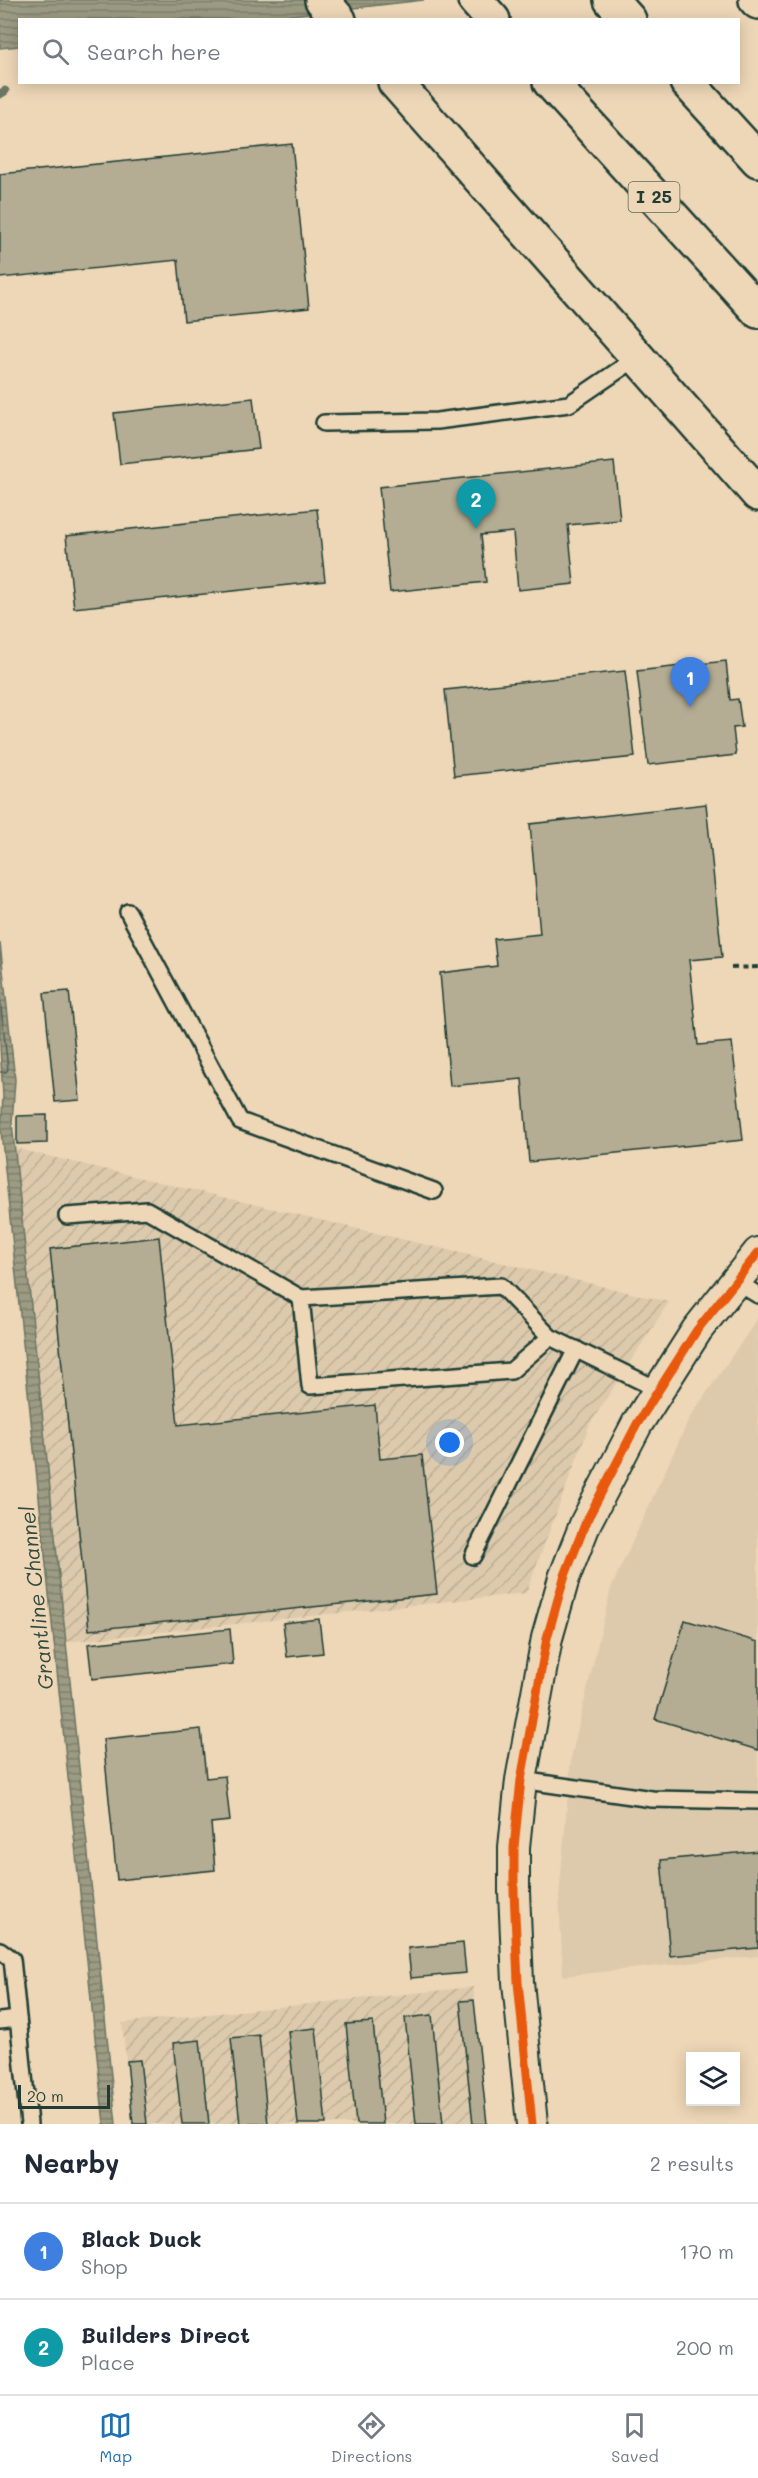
<!DOCTYPE html>
<html lang="en">
<head>
<meta charset="utf-8">
<style>
  :root { --surface:#fff; --page:#f2f2f3; --text:#1f2937; --muted:#747a83; --line:#e0e1e3; --accent:#1f6fb2 }
  body { margin:0; font-family:Mali,sans-serif; background:var(--page); color:var(--text) }
  .controls { position:absolute; right:18px; bottom:18px; display:grid; overflow:hidden; border-radius:0px; box-shadow:0 3px 15px #0003 }
  .controls button { width:54px; height:54px; display:grid; place-items:center; padding:0; border:0; border-bottom:2px solid var(--line); background:var(--surface); color:var(--text); font:30px sans-serif }
  .scale { position:absolute; left:18px; bottom:15px; width:92px; box-sizing:border-box; padding-left:6px; border:3px solid #1f3d34; border-top:0; font-size:16px; line-height:21px; white-space:nowrap; color:#1f3d34; -webkit-text-stroke:4px #eed7b7; paint-order:stroke }
  .you { position:absolute; left:450px; top:1443px; width:21px; height:21px; margin:-15px; border:4px solid #fff; border-radius:50%; background:#1a73e8; box-shadow:0 0 0 9px #1a73e833 }
  .badge { display:grid; place-items:center; width:39px; height:39px; border-radius:50%; background:var(--accent); color:#fff; font-size:20px; font-weight:700 }
  .pin { position:absolute; translate:-50% -50px; filter:drop-shadow(0 2px 3px #0008) }
  .pin::after { content:''; position:absolute; top:32px; width:21px; height:18px; background:inherit; clip-path:polygon(0 0,100% 0,50% 100%) }
  .list { margin:0; padding:0; list-style:none }
  h2 { display:flex; justify-content:space-between; align-items:center; height:78px; margin:0; padding:0 24px; font-size:26px }
  h2 small { font-size:20px; font-weight:400; color:var(--muted) }
  .list li { display:grid; grid-template-columns:39px 1fr auto; gap:18px; align-items:center; box-sizing:border-box; height:96px; padding:0 24px; border-top:2px solid var(--line) }
  .list b { display:block; font-size:22px; white-space:nowrap }
  .list p { margin:0; font-size:20px; white-space:nowrap; color:var(--muted) }
  .list em { font-size:20px; font-style:normal; color:var(--muted) }
  .icon { flex:none; width:33px; height:33px; fill:none; stroke:currentColor; stroke-width:2; stroke-linecap:round; stroke-linejoin:round }
  .map { position:relative; flex:none; width:758px; height:2124px; overflow:hidden }
  .search { position:absolute; background:var(--surface); box-shadow:0 3px 15px #0003; left:18px; right:18px; top:18px; height:66px; display:flex; align-items:center; gap:15px; box-sizing:border-box; padding:0 21px; border-radius:0px; color:var(--muted); font-size:22px }
  .sheet { height:270px; background:var(--surface) }
  nav { display:flex; justify-content:space-around; align-items:center; box-sizing:border-box; height:84px; border-top:2px solid var(--line); background:var(--surface); font-size:16px; color:var(--muted) }
  nav a { display:grid; justify-items:center; gap:3px }
  nav .on { color:var(--accent) }
  .map>svg:first-child { display:block }
</style>
</head>
<body>
<div class="map">
<svg width="758" height="2124" viewBox="0 0 758 2124">
  <defs>
    <pattern id="industrial-furrows" width="10" height="10" patternUnits="userSpaceOnUse" patternTransform="scale(1.5)"><rect width="10" height="10" fill="#ddcaac"/><path d="M-1 1l2-2M0 10L10 0M9 11l2-2" fill="none" stroke="#bdae95"/></pattern>
    <pattern id="water-rules" width="6" height="5" patternUnits="userSpaceOnUse" patternTransform="scale(1.5)"><rect width="6" height="5" fill="#9c9b83"/><path d="M0 2.5h6" fill="none" stroke="#7f806c"/></pattern>
  </defs>
  <rect width="100%" height="100%" fill="#eed7b7"/>
  <filter id="ink" filterUnits="userSpaceOnUse"><feTurbulence type="fractalNoise" baseFrequency=".0167" numOctaves="2"/><feDisplacementMap in="SourceGraphic" scale="12" xChannelSelector="R" yChannelSelector="G"/><feConvolveMatrix kernelMatrix="1 2 1 2 8 2 1 2 1" color-interpolation-filters="sRGB"/></filter>
  <g filter="url(#ink)">
    <polygon fill="#ddcaac" points="758,1318 758,1956 563,1976 559,1897 571,1758 611,1588 690,1417"/>
    <g fill="url(#industrial-furrows)">
      <polygon points="14,1148 669,1302 590,1424 526,1593 66,1642"/>
      <polygon points="473,1987 487,2124 133,2124 122,2023"/>
    </g>
    <g fill="url(#water-rules)" stroke="#6a7563" stroke-width="1.5">
      <polygon points="0,0 424,0 248,20 20,20 19,46 0,48"/>
      <polygon points="0,943 15,1080 12,1123 116,2124 104,2124 1,1131 3,1096 0,1046"/>
    </g>
    <g fill="none" stroke-linecap="round" stroke-linejoin="round">
      <polyline stroke="#516354" stroke-width="1.5" points="0,998 8,1069 6,1072 0,1072"/>
      <polyline stroke="#6a7563" stroke-width="9" points="0,94 5,91"/>
    </g>
    <g fill="#b4ac93" stroke="#1f3d34" stroke-width="1.5">
      <polygon points="292,144 309,308 184,321 178,260 0,278 0,174"/>
      <polygon points="253,398 259,449 120,464 114,413"/>
      <polygon points="614,462 620,520 568,525 574,584 518,590 513,532 481,535 486,582 390,592 379,487"/>
      <polygon points="317,509 325,581 74,608 66,536"/>
      <polygon points="726,661 730,700 738,699 742,727 733,728 736,755 648,765 637,671"/>
      <polygon points="625,671 635,757 454,776 445,690"/>
      <polygon points="706,804 722,957 689,960 698,1045 732,1042 743,1140 529,1162 522,1079 450,1086 440,973 497,966 494,939 540,934 530,824"/>
      <polygon points="69,991 80,1100 55,1102 44,993"/>
      <polygon points="47,1115 47,1143 17,1144 17,1116"/>
      <polygon points="159,1237 178,1425 375,1405 380,1459 422,1455 437,1594 89,1630 50,1249"/>
      <polygon points="319,1619 323,1653 287,1657 283,1623"/>
      <polygon points="685,1620 758,1642 758,1750 655,1719"/>
      <polygon points="230,1629 233,1664 92,1679 88,1644"/>
      <polygon points="201,1729 206,1778 225,1776 230,1821 211,1823 215,1870 117,1880 103,1739"/>
      <polygon points="758,1851 758,1948 670,1956 661,1860"/>
      <polygon points="463,1943 466,1973 411,1978 408,1948"/>
      <polygon points="474,2000 487,2124 473,2124 460,2001"/>
      <polygon points="432,2015 443,2124 416,2124 405,2018"/>
      <polygon points="373,2022 383,2124 356,2124 346,2024"/>
      <polygon points="316,2028 326,2124 298,2124 288,2031"/>
      <polygon points="259,2035 268,2124 240,2124 231,2038"/>
      <polygon points="200,2040 209,2124 182,2124 173,2043"/>
      <polygon points="140,2060 147,2124 133,2124 127,2061"/>
    </g>
    <g fill="none" stroke-linecap="round" stroke-linejoin="round">
      <defs>
        <g id="lane">
          <polyline points="324,423 437,421 569,404 638,357"/>
          <polyline points="128,912 240,1121 434,1191"/>
          <polyline points="67,1216 147,1210 301,1298"/>
          <polyline points="735,1281 758,1295"/>
          <polyline points="550,1337 511,1371 310,1386 301,1298 501,1286 550,1337 659,1390"/>
          <polyline points="473,1556 576,1349"/>
          <polyline points="521,1780 652,1799 758,1801"/>
          <polyline points="0,1950 12,1959 29,2124"/>
          <polyline points="0,2021 18,2019"/>
        </g>
        <polyline id="street" points="532,2124 518,1982 514,1892 514,1847 521,1780 547,1638 564,1578 586,1522 637,1424 697,1330 758,1253"/>
        <g id="secondary">
          <polyline points="322,0 339,20"/>
          <polyline points="756,0 758,2"/>
          <polyline points="395,82 758,494"/>
        </g>
        <g id="highway">
          <polyline points="475,0 493,20"/>
          <polyline points="611,0 629,20"/>
          <polyline points="550,82 758,311"/>
          <polyline points="687,82 758,160"/>
        </g>
      </defs>
      <use href="#lane" stroke="#1f3d34" stroke-width="20"/>
      <use href="#street" stroke="#1f3d34" stroke-width="34"/>
      <use href="#secondary" stroke="#1f3d34" stroke-width="38"/>
      <use href="#highway" stroke="#1f3d34" stroke-width="38"/>
      <polyline stroke="#1f3d34" stroke-width="4" stroke-dasharray="6 4.5" stroke-linecap="butt" points="731,968 758,967"/>
      <use href="#lane" stroke="#eed7b7" stroke-width="15"/>
      <use href="#street" stroke="#eed7b7" stroke-width="30"/>
      <use href="#secondary" stroke="#eed7b7" stroke-width="33"/>
      <use href="#highway" stroke="#eed7b7" stroke-width="33"/>
      <defs>
        <polyline id="cycleway" points="532,2124 518,1982 514,1892 514,1847 521,1780 547,1638 564,1578 586,1522 637,1424 697,1330 758,1253"/>
      </defs>
      <use href="#cycleway" stroke="#eed7b7" stroke-width="13"/>
      <use href="#cycleway" stroke="#e8590c" stroke-width="9"/>
    </g>
  </g>
  <g text-anchor="middle" stroke-width="4.5" stroke-linejoin="round" paint-order="stroke">
    <rect fill="#eed7b7" stroke="#5d6b5b" stroke-width="1.5" x="628.5" y="182" width="51" height="30" rx="4.5"/>
    <g font-size="18" font-weight="bold" fill="#1f3d34">
      <text x="654" y="203">I 25</text>
    </g>
    <g font-size="21" font-style="italic" fill="#324b40" stroke="#eed7b7">
      <text transform="translate(37 1598) rotate(-96)" y="7">Grantline Channel</text>
    </g>
  </g>
</svg>
<div class="controls">
<button><svg class="icon" aria-label="layers" viewBox="0 0 24 24"><path d="M12 4l9 5-9 5-9-5zM3 14l9 5 9-5"/></svg></button>
</div>
<div class="scale">20 m</div>
<div class="you"></div>
<div class="pin badge" style="left:690px;top:707px;background:#3f7fe0">1</div>
<div class="pin badge" style="left:476px;top:529px;background:#0f9aa8">2</div>
<div class="search"><svg class="icon" aria-label="search" viewBox="0 0 24 24"><circle cx="10" cy="10" r="6"/><path d="M15 15l6 6"/></svg>Search here</div>
</div>
<section class="sheet">
<h2>Nearby<small>2 results</small></h2>
<ul class="list">
<li><span class="badge" style="background:#3f7fe0">1</span><div><b>Black Duck</b><p>Shop</p></div><em>170 m</em></li>
<li><span class="badge" style="background:#0f9aa8">2</span><div><b>Builders Direct</b><p>Place</p></div><em>200 m</em></li>
</ul>
</section>
<nav>
<a class="on"><svg class="icon" aria-label="map" viewBox="0 0 24 24"><path d="M3 6l6-2 6 2 6-2v14l-6 2-6-2-6 2zM9 4v14M15 6v14"/></svg>Map</a>
<a><svg class="icon" aria-label="directions" viewBox="0 0 24 24"><path d="M12 3l9 9-9 9-9-9zM9 14v-3h6M13 9l2 2-2 2"/></svg>Directions</a>
<a><svg class="icon" aria-label="saved" viewBox="0 0 24 24"><path d="M7 4h10v16l-5-4-5 4z"/></svg>Saved</a>
</nav>
</body>
</html>
